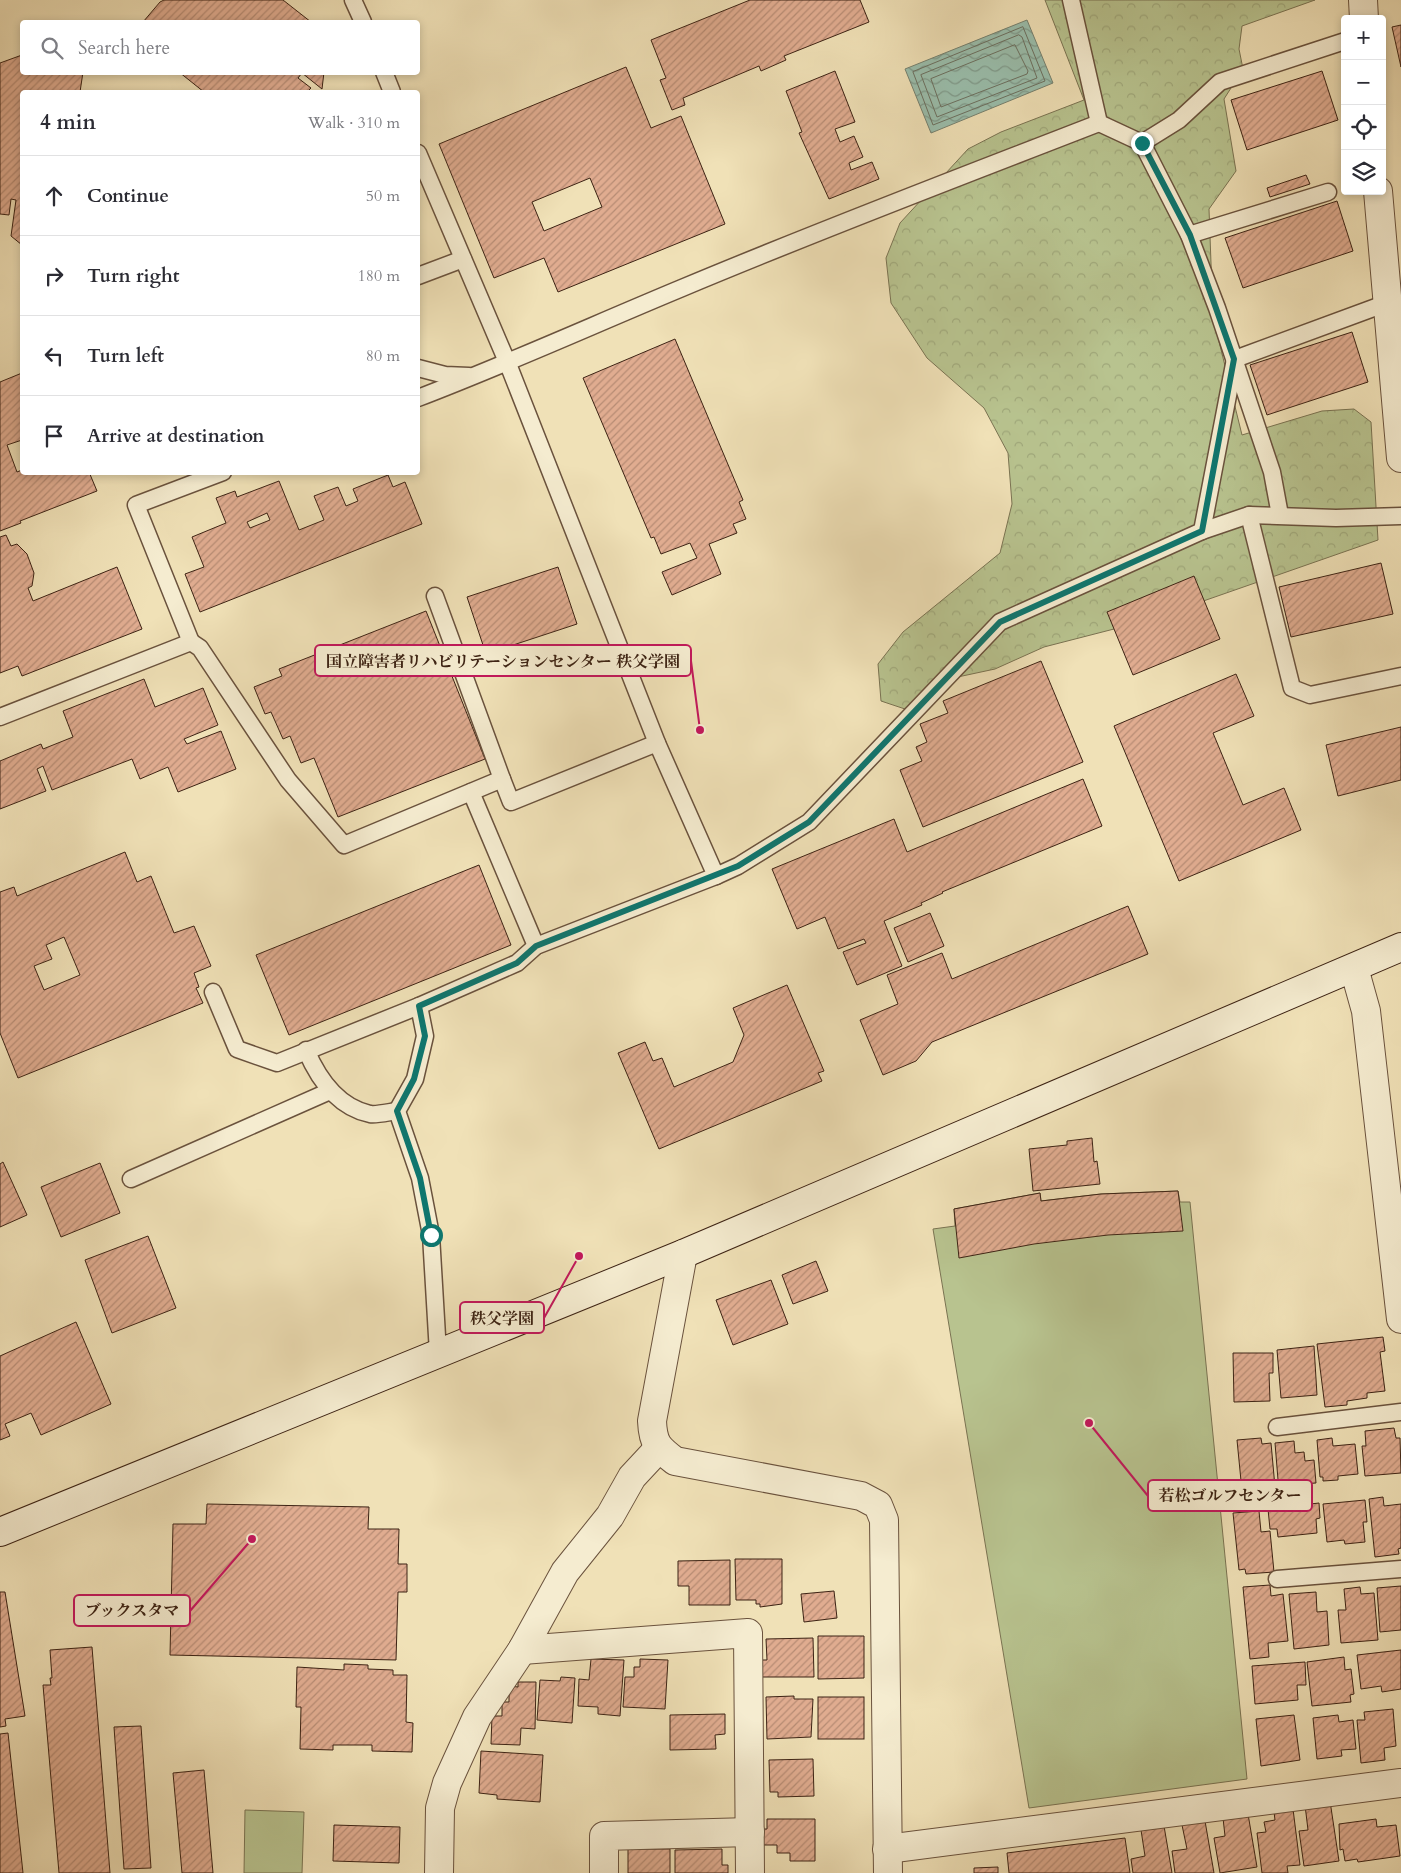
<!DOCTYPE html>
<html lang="en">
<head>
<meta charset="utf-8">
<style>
  :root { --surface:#fff; --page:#f7f7f7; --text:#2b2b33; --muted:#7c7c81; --line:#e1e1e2 }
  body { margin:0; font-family:Cardo,"Noto Serif JP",serif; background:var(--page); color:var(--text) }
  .controls { position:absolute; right:15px; top:15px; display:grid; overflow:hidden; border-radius:5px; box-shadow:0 2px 8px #0003 }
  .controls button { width:45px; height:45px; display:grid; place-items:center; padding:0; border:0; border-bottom:1px solid var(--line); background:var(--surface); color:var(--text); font:25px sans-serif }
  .stop { position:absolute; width:15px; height:15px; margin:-11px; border:4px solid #0f766e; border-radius:50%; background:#fff }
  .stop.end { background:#0f766e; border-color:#fff; box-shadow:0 1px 5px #0008 }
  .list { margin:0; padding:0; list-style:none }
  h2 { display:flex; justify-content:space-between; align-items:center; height:65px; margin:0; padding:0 20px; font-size:21px }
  h2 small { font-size:16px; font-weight:400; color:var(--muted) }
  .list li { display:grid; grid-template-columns:32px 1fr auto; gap:15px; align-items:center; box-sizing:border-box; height:80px; padding:0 20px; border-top:1px solid var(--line) }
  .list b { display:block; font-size:19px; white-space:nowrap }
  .list em { font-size:16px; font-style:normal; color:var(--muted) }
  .icon { flex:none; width:28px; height:28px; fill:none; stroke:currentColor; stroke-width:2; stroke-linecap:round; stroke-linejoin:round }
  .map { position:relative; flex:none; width:1401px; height:1873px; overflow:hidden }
  .search { position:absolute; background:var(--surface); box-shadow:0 2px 8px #0003; left:20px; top:20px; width:400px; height:55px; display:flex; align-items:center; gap:12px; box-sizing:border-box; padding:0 18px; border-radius:5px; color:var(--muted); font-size:19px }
  .panel { position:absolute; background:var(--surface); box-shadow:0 2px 8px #0003; left:20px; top:90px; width:400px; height:385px; border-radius:5px }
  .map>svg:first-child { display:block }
</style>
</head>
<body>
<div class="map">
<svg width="1401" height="1873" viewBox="0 0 1401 1873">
  <defs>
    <pattern id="forest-crowns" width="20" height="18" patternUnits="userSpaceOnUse" patternTransform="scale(1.25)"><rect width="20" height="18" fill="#b8c38f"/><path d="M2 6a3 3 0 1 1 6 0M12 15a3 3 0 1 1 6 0" fill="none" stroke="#9fa77a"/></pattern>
    <pattern id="water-waves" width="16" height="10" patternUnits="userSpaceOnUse" patternTransform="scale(1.25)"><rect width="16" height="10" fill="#9abeac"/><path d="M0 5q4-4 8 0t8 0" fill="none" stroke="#7f9a8b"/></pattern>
    <pattern id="building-hatch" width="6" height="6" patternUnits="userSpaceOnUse" patternTransform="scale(1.25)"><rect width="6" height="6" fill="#e0ac90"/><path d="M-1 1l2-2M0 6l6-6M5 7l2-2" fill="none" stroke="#b78c74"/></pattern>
  </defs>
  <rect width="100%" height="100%" fill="#f0e1b7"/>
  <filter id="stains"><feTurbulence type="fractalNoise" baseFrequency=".004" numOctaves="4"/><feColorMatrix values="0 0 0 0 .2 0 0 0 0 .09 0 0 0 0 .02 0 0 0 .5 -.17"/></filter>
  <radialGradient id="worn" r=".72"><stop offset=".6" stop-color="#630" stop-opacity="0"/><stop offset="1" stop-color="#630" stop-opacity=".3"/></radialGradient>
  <g fill="#b8c38f" stroke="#7a7352">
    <polygon points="1178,1191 1180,1202 1190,1202 1247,1779 1029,1808 933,1229 955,1226 954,1209 1040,1193 1041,1201 1101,1194"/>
    <polygon points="245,1810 304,1812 302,1873 244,1873"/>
  </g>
  <polygon fill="url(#forest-crowns)" stroke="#7a7352" points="1045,0 1315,0 1242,26 1239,49 1243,69 1224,99 1236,171 1209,209 1213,317 1242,435 1322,411 1354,409 1371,422 1378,540 1149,620 1044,647 995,669 939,681 905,709 881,701 878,664 903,632 1000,553 1012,504 1008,453 984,408 927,358 891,303 886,258 900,223 968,149 1001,132 1084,100"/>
  <polygon fill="url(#water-waves)" stroke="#75806f" points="1027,20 1053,83 931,133 905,69"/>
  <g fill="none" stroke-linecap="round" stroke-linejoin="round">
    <g stroke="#6c7060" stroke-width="1">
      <polygon points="1023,27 1045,81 933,125 913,72"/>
      <polygon points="1019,35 1022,37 1037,78 937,117 921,75"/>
      <polygon points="1015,45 1028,71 1027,74 941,107 931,79"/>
    </g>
  </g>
  <g fill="url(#building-hatch)" stroke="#3d2314" fill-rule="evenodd">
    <polygon points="164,0 283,0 311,22 143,22 160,2"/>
    <polygon points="750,0 860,0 869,22 784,56 786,60 761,71 759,66 683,98 685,105 672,110 660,80 666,78 651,40"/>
    <polygon points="1401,25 1401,67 1392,27"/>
    <polygon points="22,55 22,72 83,72 80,92 22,92 22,245 11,236 16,200 11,199 9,215 0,214 0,63"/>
    <path d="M626 67 651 128 681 116 725 224 558 292 544 258 494 278 439 144ZM590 178 602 207 544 231 532 202Z"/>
    <polygon points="835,71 855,122 835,129 840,142 854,136 863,157 849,163 851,170 872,162 879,179 829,199 799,133 802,132 786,91"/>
    <polygon points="1322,71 1338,120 1247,150 1231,100"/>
    <polygon points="179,72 324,72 322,89 302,73 298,78 311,88 307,92 204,92"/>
    <polygon points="1306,175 1310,184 1270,197 1267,188"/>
    <polygon points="1337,201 1353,251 1243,288 1225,238"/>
    <polygon points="1352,332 1368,382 1267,415 1250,365"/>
    <polygon points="675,339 743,500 739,502 746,519 733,524 737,533 709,544 721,574 672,595 662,572 697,558 690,543 661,554 654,537 651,538 583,378"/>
    <polygon points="22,373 22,440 7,445 17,472 22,470 22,472 89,472 97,491 20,521 21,523 0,531 0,382"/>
    <path d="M388 475 393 487 405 482 422 524 200 612 185 574 204 567 192 537 226 523 216 498 235 491 237 497 279 481 299 530 324 520 314 496 338 487 346 506 358 501 353 489ZM267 513 270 520 250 528 247 522Z"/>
    <polygon points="6,535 11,546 17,544 27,554 34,573 32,586 28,588 33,601 117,567 142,629 22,676 18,666 0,673 0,537"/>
    <polygon points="1381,563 1393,614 1291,637 1279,587"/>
    <polygon points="558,567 577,624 486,654 467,597"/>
    <polygon points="1194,576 1220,639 1133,675 1107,612"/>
    <polygon points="426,611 485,759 338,817 314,758 301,763 290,736 283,739 271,712 265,714 254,687 282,676 279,669"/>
    <polygon points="1041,661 1083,762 923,827 900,770 922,761 916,747 927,742 920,724 948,713 943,701"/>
    <polygon points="1236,674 1254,716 1213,733 1243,805 1284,788 1301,830 1179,881 1114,726"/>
    <polygon points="144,679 155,707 203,688 218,725 184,739 187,744 221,731 236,769 178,792 168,767 140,779 132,759 52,790 43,766 37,769 46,791 0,809 0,761 41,744 43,749 73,737 63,711"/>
    <polygon points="1401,727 1401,780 1338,796 1326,745"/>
    <polygon points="1083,779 1102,826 942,892 943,893 921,903 922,905 884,921 902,966 857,985 843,952 866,943 864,939 838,949 825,917 797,929 772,869 894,819 907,852"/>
    <path d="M125 852 137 882 151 876 174 933 194 926 211 966 194 973 199 987 196 988 203 1003 18 1078 0 1033V892L14 887 17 896ZM64 937 80 975 44 990 34 966 52 959 46 945Z"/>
    <polygon points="479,865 511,945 289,1035 256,955"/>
    <polygon points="1128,906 1148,954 932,1042 916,1061 883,1075 860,1020 898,1004 887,975 942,953 952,979"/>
    <polygon points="930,913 944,946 908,962 894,928"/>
    <polygon points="787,985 824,1071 818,1073 822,1081 659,1149 618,1053 645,1042 653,1061 662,1058 674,1087 733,1062 744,1035 733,1008"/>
    <polygon points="1092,1138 1094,1162 1097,1161 1100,1184 1033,1191 1029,1149 1067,1145 1067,1141"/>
    <polygon points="3,1162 27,1215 0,1227 0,1164"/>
    <polygon points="100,1163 120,1213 61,1237 41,1187"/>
    <polygon points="1178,1191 1183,1231 1108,1235 1034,1244 959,1258 954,1209 1040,1193 1041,1201 1101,1194"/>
    <polygon points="148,1236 176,1308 112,1333 85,1260"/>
    <polygon points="816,1261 828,1291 793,1304 782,1275"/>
    <polygon points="771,1280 788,1324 733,1345 716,1300"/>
    <polygon points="76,1322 111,1404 41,1435 31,1413 5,1424 10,1436 0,1440 0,1356"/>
    <polygon points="1383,1337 1385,1351 1380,1352 1385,1391 1367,1393 1367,1398 1347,1401 1347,1405 1325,1407 1317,1344"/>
    <polygon points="1314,1346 1317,1395 1281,1398 1277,1350"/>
    <polygon points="1233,1353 1273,1353 1273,1373 1269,1373 1270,1401 1234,1402"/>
    <polygon points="1394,1428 1396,1438 1400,1438 1401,1473 1365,1476 1362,1446 1366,1446 1365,1431"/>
    <polygon points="1261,1438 1262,1444 1271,1443 1275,1487 1242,1491 1237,1440"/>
    <polygon points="1332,1438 1333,1446 1355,1444 1358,1474 1338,1476 1338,1480 1323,1481 1323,1477 1320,1477 1317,1440"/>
    <polygon points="1294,1441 1295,1453 1304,1452 1305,1461 1314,1460 1316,1483 1302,1484 1302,1487 1297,1487 1297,1490 1279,1492 1275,1443"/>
    <polygon points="1383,1497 1384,1506 1401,1504 1401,1548 1398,1549 1399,1554 1375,1557 1369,1499"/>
    <polygon points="1365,1500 1367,1522 1363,1522 1365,1542 1345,1544 1344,1540 1327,1542 1323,1504"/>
    <polygon points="1319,1503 1320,1518 1316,1519 1317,1533 1278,1537 1277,1529 1270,1529 1268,1509"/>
    <polygon points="207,1504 369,1507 368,1529 399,1529 398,1564 407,1564 407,1592 398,1592 396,1660 170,1655 173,1524 206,1524"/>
    <polygon points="1259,1511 1261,1532 1270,1531 1274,1572 1246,1574 1245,1569 1239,1570 1233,1513"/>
    <polygon points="735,1559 782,1559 782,1604 760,1607 760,1604 756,1604 756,1600 736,1600"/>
    <polygon points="730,1560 730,1605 689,1605 689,1586 678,1586 678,1561"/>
    <polygon points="1270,1585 1271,1596 1283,1594 1288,1641 1268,1643 1269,1657 1250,1659 1243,1587"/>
    <polygon points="1401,1586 1401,1630 1380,1632 1377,1588"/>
    <polygon points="1360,1587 1361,1594 1374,1593 1378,1640 1341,1643 1338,1610 1346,1610 1344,1589"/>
    <polygon points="834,1591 837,1618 804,1622 801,1594"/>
    <polygon points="0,1592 5,1592 25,1716 5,1719 6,1726 0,1727"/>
    <polygon points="1316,1592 1317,1612 1327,1611 1329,1645 1294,1649 1289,1594"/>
    <polygon points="818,1636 864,1636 864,1678 818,1679"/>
    <polygon points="813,1638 814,1677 762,1677 761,1660 767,1660 766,1639"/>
    <polygon points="92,1647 110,1873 59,1873 43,1685 51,1685 50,1678 52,1678 50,1650"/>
    <polygon points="1401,1650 1401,1689 1382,1692 1381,1686 1361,1689 1357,1655"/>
    <polygon points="1344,1657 1345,1670 1351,1669 1354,1694 1350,1695 1351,1702 1312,1706 1307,1662"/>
    <polygon points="591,1659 624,1660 620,1716 598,1714 598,1707 578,1706 579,1679 589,1680"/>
    <polygon points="640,1659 668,1660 665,1709 623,1707 625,1677 634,1677 634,1667 640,1667"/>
    <polygon points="1305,1662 1306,1685 1297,1685 1298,1700 1255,1704 1252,1666"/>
    <polygon points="344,1664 368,1665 368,1669 393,1670 393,1675 407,1675 406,1722 413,1723 412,1752 372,1751 372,1745 333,1745 333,1750 300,1749 301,1707 296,1707 297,1667 344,1670"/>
    <polygon points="561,1677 575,1678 572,1723 537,1720 540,1680 560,1681"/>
    <polygon points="518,1682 536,1682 535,1729 521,1728 520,1745 491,1744 492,1716 502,1716 502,1702 509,1702 509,1686 518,1687"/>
    <polygon points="794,1696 794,1699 813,1699 811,1737 767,1739 766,1697"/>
    <rect x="818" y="1697" width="46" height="42"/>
    <polygon points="1393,1709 1396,1746 1384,1748 1385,1760 1361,1763 1357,1720 1365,1720 1364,1712"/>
    <polygon points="725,1714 725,1734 715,1735 716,1749 670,1750 670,1715"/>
    <polygon points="1294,1715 1300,1760 1261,1766 1256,1719"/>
    <polygon points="1338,1715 1339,1722 1353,1720 1356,1749 1341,1750 1342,1756 1317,1759 1313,1718"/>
    <polygon points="141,1726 151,1868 124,1869 114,1727"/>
    <polygon points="8,1733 23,1873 0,1873 0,1734"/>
    <polygon points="481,1751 543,1755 540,1802 497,1799 497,1795 479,1793"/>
    <polygon points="813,1759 814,1796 778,1797 778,1792 770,1792 769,1760"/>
    <polygon points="204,1770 213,1873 182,1873 173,1773"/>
    <polygon points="1330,1801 1339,1861 1304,1866 1299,1831 1308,1830 1305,1805"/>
    <polygon points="1293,1809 1300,1865 1287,1866 1288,1873 1262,1873 1257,1833 1266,1832 1264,1822 1275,1820 1274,1812"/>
    <polygon points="1248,1814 1257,1867 1220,1873 1214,1838 1225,1836 1223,1818"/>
    <polygon points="767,1819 815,1819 815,1861 790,1861 790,1853 777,1853 777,1845 763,1845 763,1829 767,1829"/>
    <polygon points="1376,1819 1377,1827 1396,1825 1400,1856 1358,1862 1357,1859 1345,1861 1343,1849 1340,1850 1339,1824"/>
    <polygon points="1205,1821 1214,1873 1175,1873 1172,1851 1187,1849 1182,1825"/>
    <polygon points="334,1825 400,1827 399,1863 333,1861"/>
    <polygon points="1164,1826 1172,1873 1133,1873 1131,1859 1145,1856 1141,1830"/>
    <polygon points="1125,1838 1130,1873 1009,1873 1007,1853"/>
    <rect x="628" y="1849" width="42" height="24"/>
    <polygon points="722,1849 722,1865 728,1865 728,1873 675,1873 675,1850"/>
    <polygon points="998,1867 998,1873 974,1873 974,1868"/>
  </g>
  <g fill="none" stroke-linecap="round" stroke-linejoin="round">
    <defs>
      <g id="lane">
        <polyline points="353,0 363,22"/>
        <polyline points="1071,0 1099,123 1142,143 1189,235 1217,308 1272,472 1280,515"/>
        <polyline points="384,72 392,92"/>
        <polyline points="1142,143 1179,120 1220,82 1345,41"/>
        <polyline points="418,153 508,364 657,743 716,876"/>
        <polyline points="1189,235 1328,192"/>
        <polyline points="418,276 463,259"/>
        <polyline points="418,368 445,375 469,376"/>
        <path d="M418 398C507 364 593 325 682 288 820 230 960 177 1099 123"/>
        <polyline points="1249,515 1292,688 1310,695 1401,676"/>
        <polyline points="1202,531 1249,515 1336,518 1401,516"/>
        <polyline points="435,596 502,779"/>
        <polyline points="191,642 200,648 288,780 344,845 502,779 511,802 657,743"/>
        <polyline points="0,717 191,642 136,505 223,472"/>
        <polyline points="471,792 536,946"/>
        <polyline points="213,992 237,1049 277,1063 419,1006"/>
        <path d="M306 1050C318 1078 337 1107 370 1114 377 1115 389 1112 397 1111"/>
        <polyline points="131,1179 330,1091"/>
        <polyline points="438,1353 431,1235 420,1178 397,1111 415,1079 425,1036 419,1006 517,963 536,946 716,876 738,866 809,822 1000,622 1202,531 1235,359 1387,303"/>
        <polyline points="1277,1427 1401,1412"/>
        <polyline points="1277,1579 1401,1569"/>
      </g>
      <g id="street">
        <polyline points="1363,0 1364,19"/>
        <polyline points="1378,191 1401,458"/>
        <polyline points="1354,968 1366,1011 1401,1319"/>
        <path d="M683 1254 652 1421C653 1444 658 1448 675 1461L861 1496 878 1505 884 1520 888 1873"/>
        <polyline points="522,1650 748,1633 750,1873"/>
        <polyline points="887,1849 1401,1783"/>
        <polyline points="439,1873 440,1808 447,1783 477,1717 522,1650 565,1572 610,1516 632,1477 659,1448"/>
        <polyline points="604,1873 604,1836 750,1832"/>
      </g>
      <polyline id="secondary" points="0,1532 683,1254 1401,947"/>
    </defs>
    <use href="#lane" stroke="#6a523d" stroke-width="19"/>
    <use href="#street" stroke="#6a523d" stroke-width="30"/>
    <use href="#secondary" stroke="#3d2314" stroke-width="30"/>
    <use href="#lane" stroke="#f5ecd0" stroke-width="16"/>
    <use href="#street" stroke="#f5ecd0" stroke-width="28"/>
    <use href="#secondary" stroke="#f5ecd0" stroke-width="28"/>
  </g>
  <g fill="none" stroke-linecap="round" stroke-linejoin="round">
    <polyline stroke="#0f766e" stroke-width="6" points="431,1235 420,1178 397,1111 414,1079 425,1036 419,1006 517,963 536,946 738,866 809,822 1000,622 1202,531 1234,359 1190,235 1142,143"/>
  </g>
  <path fill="none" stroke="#c2185b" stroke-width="2" d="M700 730L691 661M579 1256L544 1318M1089 1423L1148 1496M252 1539L190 1611"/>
  <g fill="#c2185b" stroke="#f5ecd0" stroke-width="2">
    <circle cx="700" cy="730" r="5"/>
    <circle cx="579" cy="1256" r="5"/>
    <circle cx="1089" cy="1423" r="5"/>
    <circle cx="252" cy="1539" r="5"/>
  </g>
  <g fill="#f5ecd0" stroke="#c2185b" stroke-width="2">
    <rect x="315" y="645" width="376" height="31" rx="5"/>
    <rect x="460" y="1302" width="84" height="31" rx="5"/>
    <rect x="1148" y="1480" width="164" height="31" rx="5"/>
    <rect x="74" y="1595" width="116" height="31" rx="5"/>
  </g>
  <g font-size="16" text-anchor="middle" font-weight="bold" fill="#3d2314">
    <text x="503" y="667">国立障害者リハビリテーションセンター 秩父学園</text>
    <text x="502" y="1324">秩父学園</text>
    <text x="1230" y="1501">若松ゴルフセンター</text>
    <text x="132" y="1616">ブックスタマ</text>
  </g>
  <rect width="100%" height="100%" filter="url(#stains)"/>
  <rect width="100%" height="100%" fill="url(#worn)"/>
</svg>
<div class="controls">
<button>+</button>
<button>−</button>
<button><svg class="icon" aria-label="locate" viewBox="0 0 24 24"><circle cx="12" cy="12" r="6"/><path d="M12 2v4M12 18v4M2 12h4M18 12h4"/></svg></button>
<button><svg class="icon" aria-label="layers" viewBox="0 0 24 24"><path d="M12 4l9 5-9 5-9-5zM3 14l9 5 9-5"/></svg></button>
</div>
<div class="stop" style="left:431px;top:1235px"></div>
<div class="stop end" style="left:1142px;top:143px"></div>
<div class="search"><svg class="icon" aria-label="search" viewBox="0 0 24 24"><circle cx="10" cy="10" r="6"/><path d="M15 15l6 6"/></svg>Search here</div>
<section class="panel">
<h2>4 min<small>Walk · 310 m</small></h2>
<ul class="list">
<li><svg class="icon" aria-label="ahead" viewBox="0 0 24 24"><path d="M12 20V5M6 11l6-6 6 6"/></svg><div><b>Continue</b></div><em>50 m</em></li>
<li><svg class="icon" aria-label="right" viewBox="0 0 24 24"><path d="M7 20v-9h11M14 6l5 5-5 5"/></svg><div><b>Turn right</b></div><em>180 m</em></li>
<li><svg class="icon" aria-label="left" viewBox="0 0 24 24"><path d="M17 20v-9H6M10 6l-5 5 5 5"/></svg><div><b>Turn left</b></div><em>80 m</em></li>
<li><svg class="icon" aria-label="arrive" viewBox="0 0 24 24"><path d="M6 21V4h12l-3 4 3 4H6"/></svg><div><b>Arrive at destination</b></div></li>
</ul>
</section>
</div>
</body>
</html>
